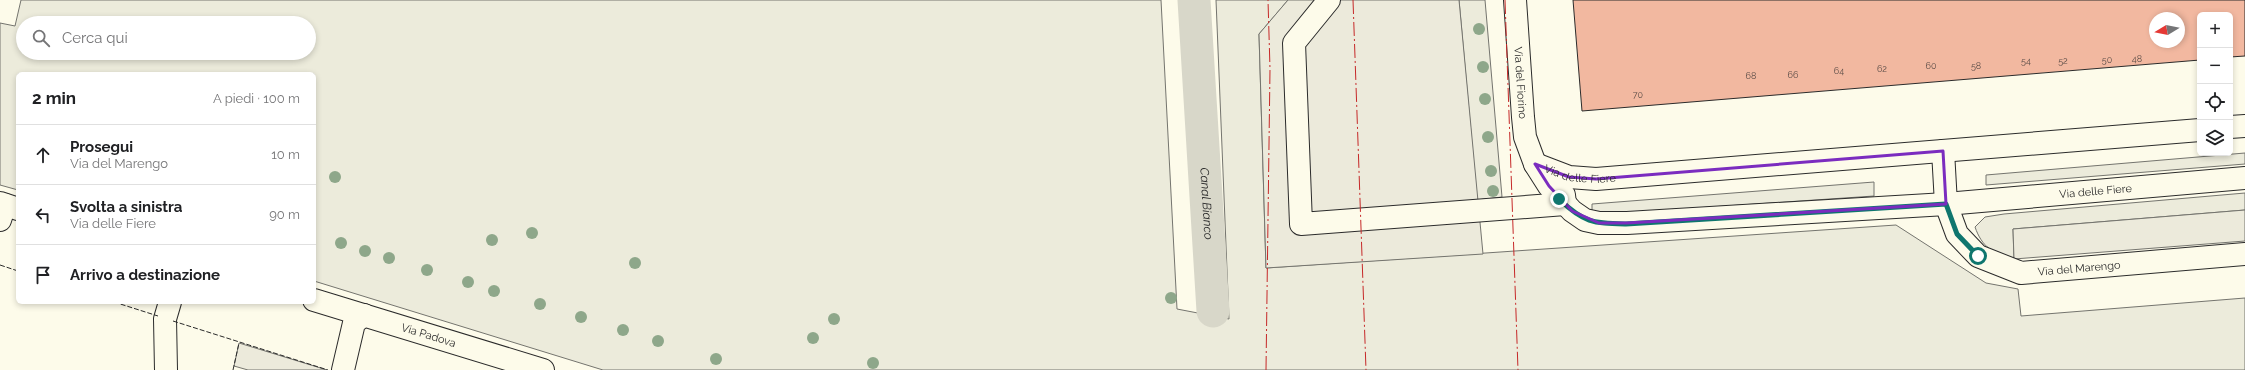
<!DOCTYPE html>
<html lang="it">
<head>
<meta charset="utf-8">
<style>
  :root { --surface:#fff; --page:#f2f2f2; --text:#202124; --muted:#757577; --line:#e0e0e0 }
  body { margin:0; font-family:Raleway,sans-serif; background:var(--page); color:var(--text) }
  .controls { position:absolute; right:12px; top:12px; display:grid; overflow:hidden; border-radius:6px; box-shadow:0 2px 6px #0003 }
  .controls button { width:36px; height:36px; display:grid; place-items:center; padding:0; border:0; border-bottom:1px solid var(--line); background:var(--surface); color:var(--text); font:20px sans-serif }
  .compass { position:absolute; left:2149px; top:12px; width:36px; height:36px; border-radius:50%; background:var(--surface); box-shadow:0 2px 6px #0003; rotate:260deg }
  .stop { position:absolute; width:12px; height:12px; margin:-9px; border:3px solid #0f766e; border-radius:50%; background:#fff }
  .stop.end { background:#0f766e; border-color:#fff; box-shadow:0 1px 4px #0008 }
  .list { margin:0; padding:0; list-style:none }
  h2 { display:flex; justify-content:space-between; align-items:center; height:52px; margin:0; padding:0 16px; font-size:17px }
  h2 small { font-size:13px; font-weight:400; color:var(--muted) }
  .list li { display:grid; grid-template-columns:26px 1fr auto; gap:12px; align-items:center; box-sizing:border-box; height:60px; padding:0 16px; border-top:1px solid var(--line) }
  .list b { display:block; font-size:15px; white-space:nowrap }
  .list p { margin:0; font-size:13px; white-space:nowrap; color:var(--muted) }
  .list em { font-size:13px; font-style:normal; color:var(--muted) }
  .icon { flex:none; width:22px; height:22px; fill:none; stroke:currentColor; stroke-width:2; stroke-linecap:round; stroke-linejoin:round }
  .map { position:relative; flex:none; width:2245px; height:370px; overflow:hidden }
  .search { position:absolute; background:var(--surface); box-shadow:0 2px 6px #0003; left:16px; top:16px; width:300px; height:44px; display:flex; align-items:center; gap:10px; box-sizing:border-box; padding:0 14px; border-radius:22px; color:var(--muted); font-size:15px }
  .panel { position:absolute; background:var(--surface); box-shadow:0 2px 6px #0003; left:16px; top:72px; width:300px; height:232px; border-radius:6px }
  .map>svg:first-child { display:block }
</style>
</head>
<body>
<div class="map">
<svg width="2245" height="370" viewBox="0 0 2245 370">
  <rect width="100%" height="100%" fill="#fdfbea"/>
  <g fill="#ecebdb" stroke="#74746e" fill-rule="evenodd">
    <path d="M21 0H1161L1177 309 1229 319 1216 0H1288L1259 34 1266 268 1896 225 1986 283 2018 289 2021 316 2245 298V370H603L314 281V74H18V190L0 185V23L15 26ZM23 23H309V53H23Z"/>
    <polygon points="1459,0 1485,0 1502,197 1477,200"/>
    <polygon points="2245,153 2245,164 1986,185 1986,175"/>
    <polygon points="1874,182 1874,196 1592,215 1592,204"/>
    <path d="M2245 193V210L2013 229 2014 259C1993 254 1982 247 1975 227L1985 217 2004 214Z"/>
  </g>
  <g fill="#eceadb" stroke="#74746e">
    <polygon points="1288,0 1459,0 1483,254 1266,268 1259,34"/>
    <polygon points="2245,210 2245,241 2014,259 2013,229"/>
    <polygon points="239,343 327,370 248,370 234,366"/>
  </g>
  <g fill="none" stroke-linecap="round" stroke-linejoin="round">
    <path stroke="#d8d7c9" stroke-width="33" id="s1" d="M1194 0 1213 311"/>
  </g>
  <path fill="#f2b8a0" stroke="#2b2b2b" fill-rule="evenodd" d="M1573 0H2245V56L2230 57V15H2200V60L1582 111ZM2155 18H2179V42H2155Z"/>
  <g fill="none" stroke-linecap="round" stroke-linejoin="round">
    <defs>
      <g id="minor">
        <polyline points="1329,0 1294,43 1301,224 1565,204 1564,195"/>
        <path id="s2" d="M1515 0 1523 117 1525 137 1535 164 1549 186 1572 211 1585 220 1599 223H1627L1946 204 2245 178"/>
        <polyline points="2230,127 2245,126"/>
        <path id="s3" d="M1943 151 1946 204 1957 234 1978 256 2021 273 2245 254"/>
        <path id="s4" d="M1535 164 1569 177 1596 179 2200 130"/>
        <polyline points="0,220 5,205"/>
        <polyline points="166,370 165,319 170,302"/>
        <polyline points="343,370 354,323 364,315"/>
      </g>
      <g id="major">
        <polyline points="0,203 18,209"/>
        <path id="s5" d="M314 300 543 370"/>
      </g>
    </defs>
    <use href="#minor" stroke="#2b2b2b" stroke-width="24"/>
    <use href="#major" stroke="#2b2b2b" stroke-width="24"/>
    <use href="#minor" stroke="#fdfbea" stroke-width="22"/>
    <use href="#major" stroke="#fdfbea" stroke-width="22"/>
    <g stroke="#2b2b2b" stroke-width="1" stroke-dasharray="5 2" stroke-linecap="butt">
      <polyline points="0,265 18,271"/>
      <polyline points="114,302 158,316"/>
      <polyline points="173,321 328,370"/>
      <polyline points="233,370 239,343"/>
    </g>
    <g stroke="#c62828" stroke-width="1" stroke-dasharray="14 3 2 3" stroke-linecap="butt">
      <polyline points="1353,0 1366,370"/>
      <polyline points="1505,0 1518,370"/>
      <polyline points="1266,370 1270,69 1268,0"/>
    </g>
  </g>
  <g fill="#8ea78a">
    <circle cx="1479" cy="29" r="6"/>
    <circle cx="1483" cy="67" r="6"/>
    <circle cx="1485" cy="99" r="6"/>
    <circle cx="1488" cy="137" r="6"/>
    <circle cx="1491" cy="171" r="6"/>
    <circle cx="335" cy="177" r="6"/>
    <circle cx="1493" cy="191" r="6"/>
    <circle cx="532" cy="233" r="6"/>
    <circle cx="492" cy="240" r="6"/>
    <circle cx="341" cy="243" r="6"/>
    <circle cx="365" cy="251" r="6"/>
    <circle cx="389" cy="258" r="6"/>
    <circle cx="635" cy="263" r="6"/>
    <circle cx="427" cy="270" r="6"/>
    <circle cx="468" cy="282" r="6"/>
    <circle cx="494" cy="291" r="6"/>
    <circle cx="1171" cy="298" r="6"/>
    <circle cx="540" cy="304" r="6"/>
    <circle cx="581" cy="317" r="6"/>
    <circle cx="834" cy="319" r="6"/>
    <circle cx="623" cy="330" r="6"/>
    <circle cx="813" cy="338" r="6"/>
    <circle cx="658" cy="341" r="6"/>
    <circle cx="716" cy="359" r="6"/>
    <circle cx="873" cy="363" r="6"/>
  </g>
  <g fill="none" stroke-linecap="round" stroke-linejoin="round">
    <path stroke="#0f766e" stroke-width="5" d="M1559 199C1584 223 1593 223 1626 224L1946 204 1957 234 1978 256"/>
  </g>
  <path fill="none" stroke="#7b2cbf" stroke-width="3" stroke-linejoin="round" d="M1943 151 1946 204 1627 223H1599L1572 211 1549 186 1535 164 1569 177 1596 179Z"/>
  <g text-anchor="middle" stroke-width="3" stroke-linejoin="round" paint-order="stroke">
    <g font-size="9" fill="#5d4e48">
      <text x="2137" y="62">48</text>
      <text x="2107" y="63">50</text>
      <text x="2026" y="64">54</text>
      <text x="2063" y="64">52</text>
      <text x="1931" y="69">60</text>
      <text x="1976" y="69">58</text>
      <text x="1882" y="72">62</text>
      <text x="1839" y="74">64</text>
      <text x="1793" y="78">66</text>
      <text x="1751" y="79">68</text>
      <text x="1638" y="98">70</text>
    </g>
    <g font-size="11" fill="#2b2b2b" stroke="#fdfbea">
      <text dy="4" stroke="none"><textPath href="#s2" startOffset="83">Via del Fiorino</textPath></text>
      <text dy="4" stroke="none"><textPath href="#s4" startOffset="47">Via delle Fiere</textPath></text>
      <text dy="4" stroke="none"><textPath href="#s2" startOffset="754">Via delle Fiere</textPath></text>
      <text dy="4" stroke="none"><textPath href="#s3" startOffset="220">Via del Marengo</textPath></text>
      <text dy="4" stroke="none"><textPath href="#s5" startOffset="120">Via Padova</textPath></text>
    </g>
    <g font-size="12" font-style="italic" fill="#2b2b2b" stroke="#fdfbea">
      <text dy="4" stroke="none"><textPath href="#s1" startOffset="204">Canal Bianco</textPath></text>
    </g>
  </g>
</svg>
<div class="controls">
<button>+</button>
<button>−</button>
<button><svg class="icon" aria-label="locate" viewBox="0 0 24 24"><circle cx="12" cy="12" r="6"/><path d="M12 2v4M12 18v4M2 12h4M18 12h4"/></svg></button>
<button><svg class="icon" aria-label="layers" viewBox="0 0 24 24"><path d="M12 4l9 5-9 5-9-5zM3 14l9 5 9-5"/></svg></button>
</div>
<svg class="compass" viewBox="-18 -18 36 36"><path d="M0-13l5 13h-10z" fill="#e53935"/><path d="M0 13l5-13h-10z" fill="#757577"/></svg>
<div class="stop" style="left:1978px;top:256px"></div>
<div class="stop end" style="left:1559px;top:199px"></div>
<div class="search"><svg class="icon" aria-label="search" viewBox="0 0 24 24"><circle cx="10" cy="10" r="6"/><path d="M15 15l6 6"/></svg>Cerca qui</div>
<section class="panel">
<h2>2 min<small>A piedi · 100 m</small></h2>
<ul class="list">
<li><svg class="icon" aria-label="ahead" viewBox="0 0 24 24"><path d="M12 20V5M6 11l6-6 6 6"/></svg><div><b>Prosegui</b><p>Via del Marengo</p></div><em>10 m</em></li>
<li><svg class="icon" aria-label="left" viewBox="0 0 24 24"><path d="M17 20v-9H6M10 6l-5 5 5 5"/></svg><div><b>Svolta a sinistra</b><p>Via delle Fiere</p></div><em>90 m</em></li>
<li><svg class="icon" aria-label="arrive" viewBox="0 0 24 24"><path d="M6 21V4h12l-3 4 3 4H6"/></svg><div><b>Arrivo a destinazione</b></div></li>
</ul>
</section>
</div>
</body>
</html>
